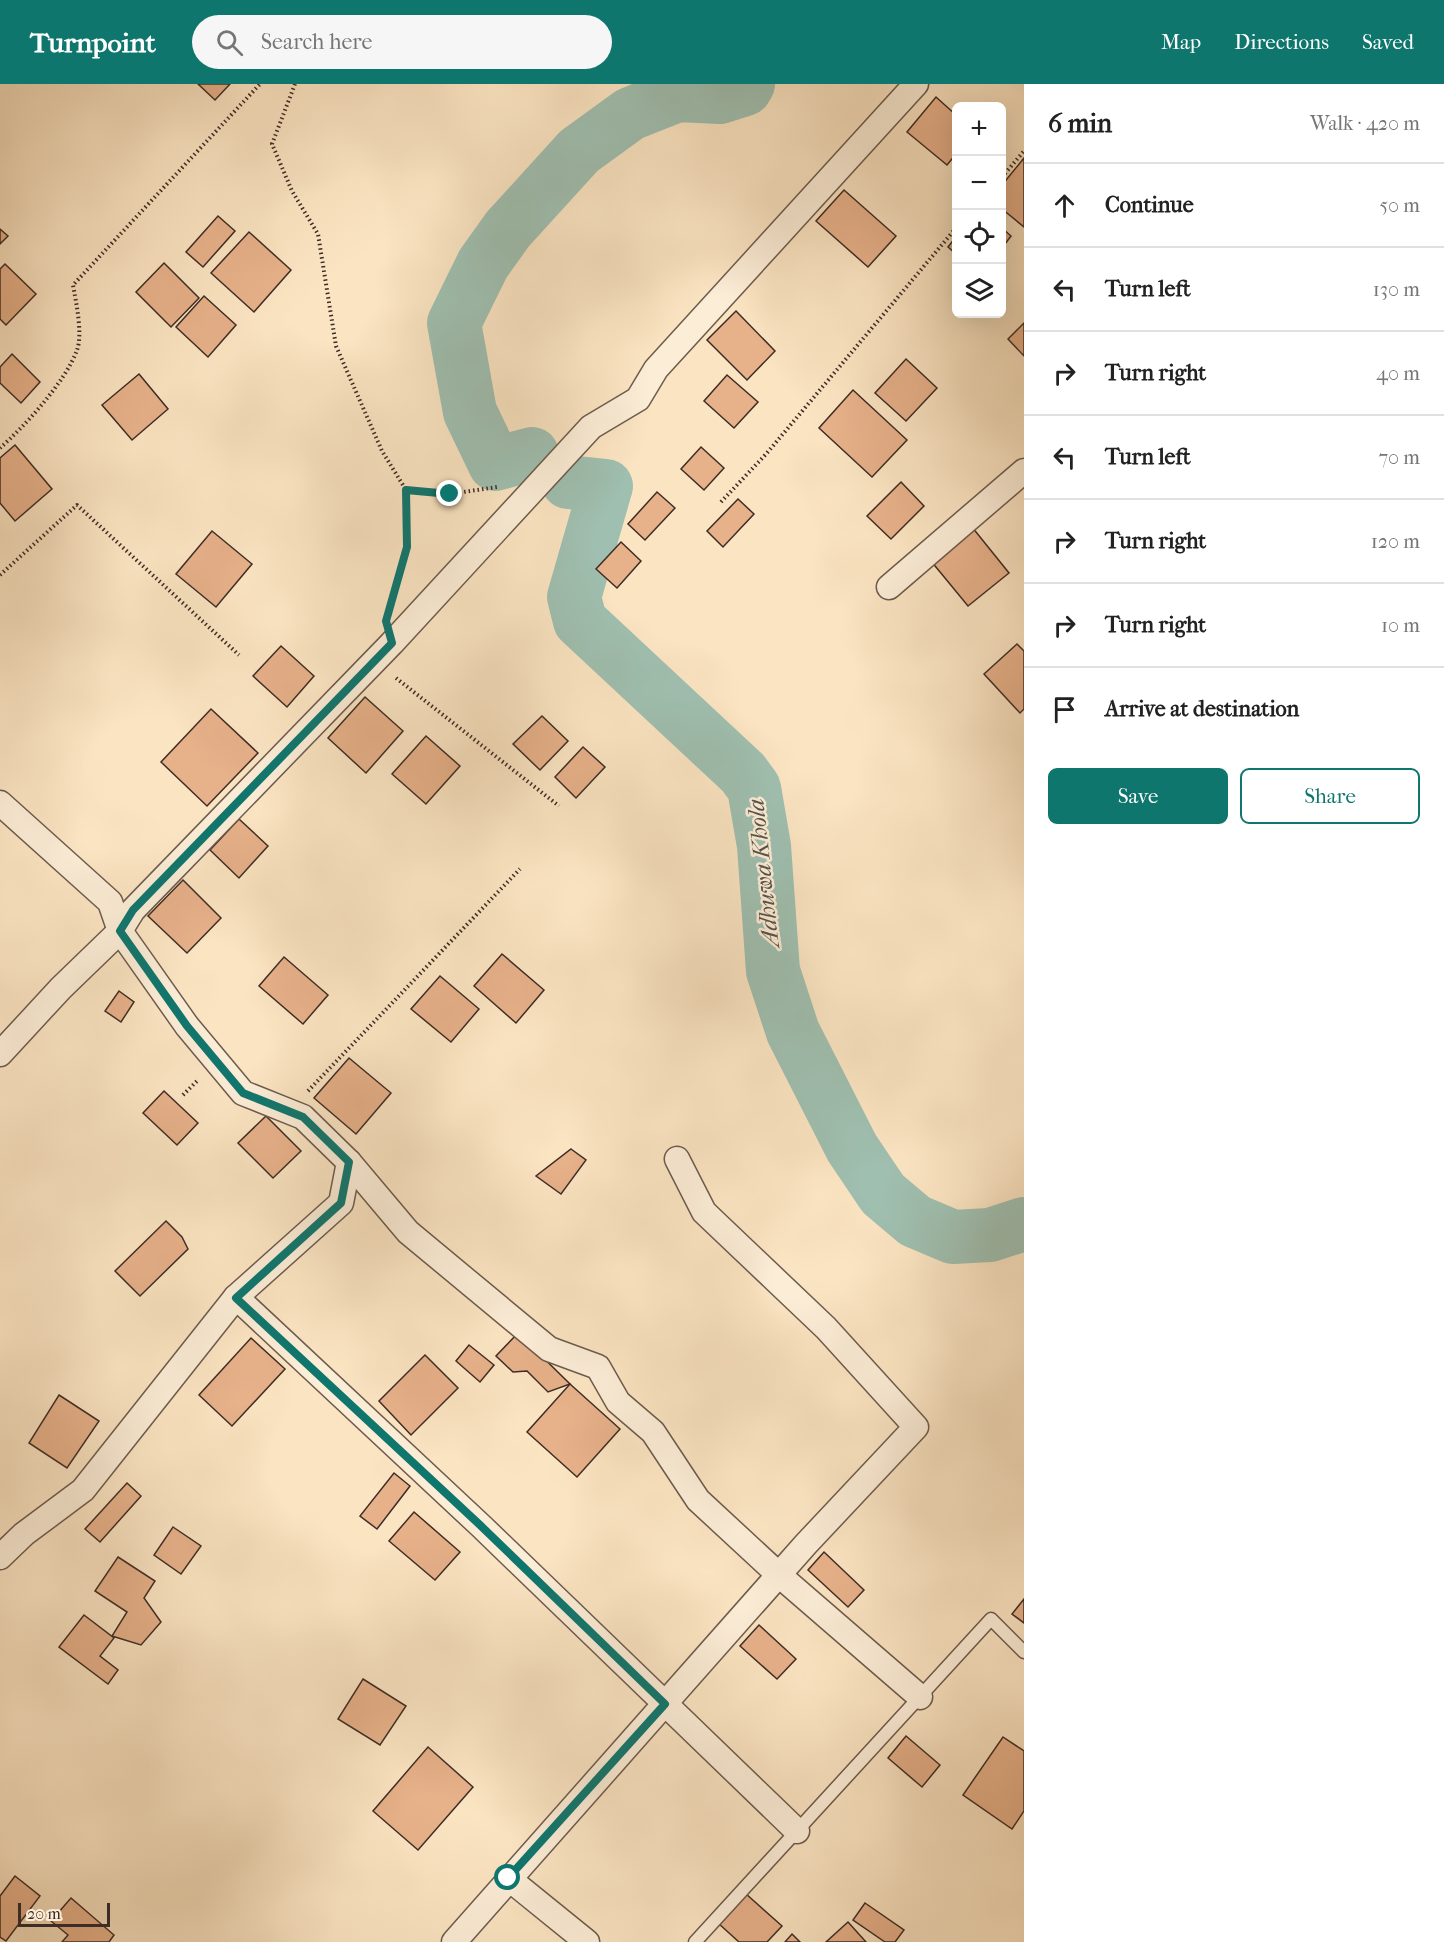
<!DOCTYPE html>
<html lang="en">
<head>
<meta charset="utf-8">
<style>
  :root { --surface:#fff; --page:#f6f6f6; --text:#222; --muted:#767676; --line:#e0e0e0; --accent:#0f766e }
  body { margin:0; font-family:"IM FELL French Canon",serif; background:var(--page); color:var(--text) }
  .controls { position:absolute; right:18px; top:18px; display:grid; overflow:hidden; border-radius:9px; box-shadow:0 6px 24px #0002 }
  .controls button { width:54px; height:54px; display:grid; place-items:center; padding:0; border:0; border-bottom:2px solid var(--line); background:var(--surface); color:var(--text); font:30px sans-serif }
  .scale { position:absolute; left:18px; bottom:15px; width:92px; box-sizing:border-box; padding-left:6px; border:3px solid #3e2d26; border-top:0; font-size:16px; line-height:21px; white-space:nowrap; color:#3e2d26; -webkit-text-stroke:4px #fcedd7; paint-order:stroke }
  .stop { position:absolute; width:18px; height:18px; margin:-14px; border:4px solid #0f766e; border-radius:50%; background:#fff }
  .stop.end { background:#0f766e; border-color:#fff; box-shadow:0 2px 6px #0008 }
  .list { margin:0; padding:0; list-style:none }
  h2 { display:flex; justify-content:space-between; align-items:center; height:78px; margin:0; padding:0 24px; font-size:26px }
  h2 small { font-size:20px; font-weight:400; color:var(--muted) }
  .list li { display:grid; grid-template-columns:39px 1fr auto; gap:18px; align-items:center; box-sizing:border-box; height:84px; padding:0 24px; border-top:2px solid var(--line) }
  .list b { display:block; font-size:22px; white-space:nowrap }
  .list em { font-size:20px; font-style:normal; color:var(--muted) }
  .actions { display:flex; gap:12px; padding:18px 24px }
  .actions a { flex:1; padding:14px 0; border:2px solid var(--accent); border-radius:9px; text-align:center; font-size:21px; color:var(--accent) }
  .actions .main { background:var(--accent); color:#fff }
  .icon { flex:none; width:33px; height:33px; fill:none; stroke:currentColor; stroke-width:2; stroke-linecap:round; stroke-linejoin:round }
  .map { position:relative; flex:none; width:1024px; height:1858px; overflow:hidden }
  header { display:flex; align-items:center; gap:36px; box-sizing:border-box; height:84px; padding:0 30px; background:var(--accent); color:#fff }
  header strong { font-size:28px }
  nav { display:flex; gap:33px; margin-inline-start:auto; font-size:21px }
  .search { width:420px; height:54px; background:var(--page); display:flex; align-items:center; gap:15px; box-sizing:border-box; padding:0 21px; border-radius:33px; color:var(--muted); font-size:22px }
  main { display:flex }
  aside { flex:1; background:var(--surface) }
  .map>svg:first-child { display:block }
</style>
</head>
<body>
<header>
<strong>Turnpoint</strong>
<div class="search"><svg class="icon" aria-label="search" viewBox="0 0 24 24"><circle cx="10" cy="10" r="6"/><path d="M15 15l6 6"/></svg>Search here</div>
<nav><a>Map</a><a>Directions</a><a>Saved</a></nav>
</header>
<main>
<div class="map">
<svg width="1024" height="1858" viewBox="0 0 1024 1858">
  <rect width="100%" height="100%" fill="#fbe4c2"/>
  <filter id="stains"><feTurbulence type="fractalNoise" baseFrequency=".00333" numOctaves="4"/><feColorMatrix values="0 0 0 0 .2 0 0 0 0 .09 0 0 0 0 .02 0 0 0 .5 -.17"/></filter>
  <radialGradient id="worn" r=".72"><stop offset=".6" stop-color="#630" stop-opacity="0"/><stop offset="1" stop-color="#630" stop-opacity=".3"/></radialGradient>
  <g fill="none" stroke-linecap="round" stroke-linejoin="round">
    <g stroke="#9fbfb0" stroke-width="54">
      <polyline points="532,370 495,380 470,328 454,239 483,180 508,145 579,67 630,30 678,11 720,13 745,5 748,0"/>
      <polyline points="568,398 606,402 574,513 580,537 743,689 754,704 764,762 773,887 793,948 852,1064 883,1110 915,1137 953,1153 990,1151 1024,1140"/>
    </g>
  </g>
  <g fill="#e7b18a" stroke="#3e2d26" stroke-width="1.5">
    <polygon points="198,0 230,0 215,16"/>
    <polygon points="936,13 956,31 956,70 947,81 907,48"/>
    <polygon points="1024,74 1024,143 1002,125 1002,101"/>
    <polygon points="844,106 896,152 868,183 816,137"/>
    <polygon points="218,132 235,147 203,183 186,168"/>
    <polygon points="1002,144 1011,152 1002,164"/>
    <polygon points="0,145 8,152 0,160"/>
    <polygon points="249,148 291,186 254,228 211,189"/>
    <polygon points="956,153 956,170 948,163"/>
    <polygon points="164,179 199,214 171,243 136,208"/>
    <polygon points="5,180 36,210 6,241 0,235 0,185"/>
    <polygon points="204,212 236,241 208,273 176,243"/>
    <polygon points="736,227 775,267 747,296 707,256"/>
    <polygon points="1024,239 1024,272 1008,255"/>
    <polygon points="12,270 40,298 21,319 0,299 0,283"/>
    <polygon points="906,275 937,304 906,337 875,309"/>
    <polygon points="139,290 168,325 132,356 102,321"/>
    <polygon points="727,291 758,318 734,344 704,317"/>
    <polygon points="853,306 907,356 872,393 819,344"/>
    <polygon points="15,361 52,405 15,437 0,419 0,374"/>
    <polygon points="701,363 724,384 704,406 681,385"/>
    <polygon points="901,398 924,422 891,455 867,432"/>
    <polygon points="657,408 675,424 645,456 628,440"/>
    <polygon points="738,415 754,430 723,463 707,447"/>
    <polygon points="972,443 1009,489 968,522 931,477"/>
    <polygon points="212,447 252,480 216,523 176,490"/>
    <polygon points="621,458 641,477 617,504 596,485"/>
    <polygon points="1017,560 1024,567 1024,625 1020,629 984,590"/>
    <polygon points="281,562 314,592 287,623 253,592"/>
    <polygon points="365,613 403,647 366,689 328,654"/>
    <polygon points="211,625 258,669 207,722 161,678"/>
    <polygon points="542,632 568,657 540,686 513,660"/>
    <polygon points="426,652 460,682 426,720 392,690"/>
    <polygon points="583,663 605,683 576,714 555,693"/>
    <polygon points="239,735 268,762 239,794 210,766"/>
    <polygon points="183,796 221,834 187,869 148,832"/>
    <polygon points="502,870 544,906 516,939 474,902"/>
    <polygon points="284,873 328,911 303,940 259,902"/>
    <polygon points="440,892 479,925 451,958 411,925"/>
    <polygon points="119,907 134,918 121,938 105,927"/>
    <polygon points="349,974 391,1009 356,1050 314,1014"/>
    <polygon points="164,1007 198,1039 177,1061 143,1029"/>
    <polygon points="266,1032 301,1067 273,1094 238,1059"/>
    <polygon points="571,1065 586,1076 561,1110 536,1092"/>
    <polygon points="166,1137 182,1153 188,1165 140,1212 115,1187"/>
    <polygon points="518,1249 570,1300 548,1308 527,1287 513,1288 496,1272"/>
    <polygon points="251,1254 285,1285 232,1342 199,1311"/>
    <polygon points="469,1261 494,1281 480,1298 456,1277"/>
    <polygon points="425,1271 458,1304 411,1351 379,1317"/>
    <polygon points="570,1300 620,1345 577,1393 527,1348"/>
    <polygon points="59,1311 99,1337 67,1384 29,1359"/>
    <polygon points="394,1389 410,1402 377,1445 360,1432"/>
    <polygon points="127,1399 141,1412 100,1458 85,1445"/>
    <polygon points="414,1428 460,1468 435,1496 389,1457"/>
    <polygon points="173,1443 201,1462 181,1490 154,1471"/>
    <polygon points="824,1468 864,1506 848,1523 808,1486"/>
    <polygon points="118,1473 155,1497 144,1514 161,1538 141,1561 112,1552 127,1528 95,1507"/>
    <polygon points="1024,1515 1024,1539 1012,1530"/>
    <polygon points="84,1531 114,1554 100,1572 118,1586 108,1600 59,1563"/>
    <polygon points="759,1541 796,1575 777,1595 740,1562"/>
    <polygon points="363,1595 406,1622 380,1661 338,1635"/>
    <polygon points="906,1652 940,1681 922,1703 888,1674"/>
    <polygon points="1003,1653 1024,1667 1024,1727 1012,1745 963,1711"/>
    <polygon points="428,1663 473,1703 418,1766 373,1727"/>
    <polygon points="15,1792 40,1812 6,1857 0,1853 0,1812"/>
    <polygon points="745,1809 782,1842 767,1858 739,1858 718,1839"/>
    <polygon points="71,1814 114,1851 109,1858 62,1858 68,1851 51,1837"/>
    <polygon points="865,1819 904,1846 895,1858 885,1858 853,1836"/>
    <polygon points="848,1838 866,1858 826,1858"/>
    <polygon points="792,1850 800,1858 785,1858"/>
  </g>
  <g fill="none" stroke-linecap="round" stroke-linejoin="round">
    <defs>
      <polyline id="service" points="695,1858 991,1535 1024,1568"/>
      <g id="minor">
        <polyline points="889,503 1024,387"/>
        <polyline points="0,719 110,818 120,847 187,942 243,1009 303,1033 349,1078 341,1119 236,1213 83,1406 24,1450 0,1473"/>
        <polyline points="0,970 61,904 120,847 133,826 392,559 591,343 638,315 656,285 916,0"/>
        <polyline points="349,1078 408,1148 549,1265 598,1283 618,1318 653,1348 698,1416 779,1491 920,1613"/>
        <polyline points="236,1213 480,1441 797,1747"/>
        <polyline points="508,1794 587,1858"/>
        <polyline points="454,1858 806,1460 916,1343 826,1244 704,1128 677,1075"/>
      </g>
    </defs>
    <use href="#service" stroke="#6d5b4d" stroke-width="15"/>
    <use href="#minor" stroke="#6d5b4d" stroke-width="27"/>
    <g stroke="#3e2d26" stroke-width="4" stroke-dasharray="1.5 3" stroke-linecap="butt">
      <polyline points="295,0 272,60 292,107 318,150 336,262 382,367 406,406 407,463 393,516"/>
      <polyline points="1002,93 1024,67"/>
      <path d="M0 364C25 342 66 297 77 266 83 250 76 218 73 201L260 0"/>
      <polyline points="406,406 450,410 497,403"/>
      <polyline points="721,418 767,369 956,144"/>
      <polyline points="0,491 77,421 239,571"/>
      <polyline points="396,594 559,722"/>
      <polyline points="308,1007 520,785"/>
      <polyline points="183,1011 198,996"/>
    </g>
    <use href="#service" stroke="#fcedd7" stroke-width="12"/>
    <use href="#minor" stroke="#fcedd7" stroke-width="24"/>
  </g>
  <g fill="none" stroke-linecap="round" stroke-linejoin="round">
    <polyline stroke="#0f766e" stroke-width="8" points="450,410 406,406 407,463 386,537 392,559 133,826 120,847 187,942 243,1009 303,1033 349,1078 341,1119 236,1214 480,1441 665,1620 508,1794"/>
  </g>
  <g text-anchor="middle" stroke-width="5" stroke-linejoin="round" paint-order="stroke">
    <g font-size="24" font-style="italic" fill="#565248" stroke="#fcedd7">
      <text transform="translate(763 789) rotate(-96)" y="8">Adhuwa Khola</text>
    </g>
  </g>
  <rect width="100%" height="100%" filter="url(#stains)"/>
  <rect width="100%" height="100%" fill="url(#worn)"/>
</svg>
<div class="controls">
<button>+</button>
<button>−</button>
<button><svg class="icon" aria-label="locate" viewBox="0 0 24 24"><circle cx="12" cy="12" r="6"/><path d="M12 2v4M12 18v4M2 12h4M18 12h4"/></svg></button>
<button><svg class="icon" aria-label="layers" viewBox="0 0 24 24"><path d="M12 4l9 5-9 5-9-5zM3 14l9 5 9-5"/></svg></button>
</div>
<div class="scale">20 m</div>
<div class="stop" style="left:508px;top:1794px"></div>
<div class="stop end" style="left:450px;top:410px"></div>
</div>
<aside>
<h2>6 min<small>Walk · 420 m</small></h2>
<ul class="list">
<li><svg class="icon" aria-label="ahead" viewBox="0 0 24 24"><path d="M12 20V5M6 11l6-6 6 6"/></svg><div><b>Continue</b></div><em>50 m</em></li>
<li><svg class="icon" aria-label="left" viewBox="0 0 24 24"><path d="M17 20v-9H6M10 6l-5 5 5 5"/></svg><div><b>Turn left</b></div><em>130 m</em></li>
<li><svg class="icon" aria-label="right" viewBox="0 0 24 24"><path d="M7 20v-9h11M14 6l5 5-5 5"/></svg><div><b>Turn right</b></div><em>40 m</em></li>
<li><svg class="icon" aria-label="left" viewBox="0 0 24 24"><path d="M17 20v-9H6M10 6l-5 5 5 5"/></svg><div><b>Turn left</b></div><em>70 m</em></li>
<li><svg class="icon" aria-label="right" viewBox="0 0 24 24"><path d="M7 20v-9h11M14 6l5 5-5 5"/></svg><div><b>Turn right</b></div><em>120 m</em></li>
<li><svg class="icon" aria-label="right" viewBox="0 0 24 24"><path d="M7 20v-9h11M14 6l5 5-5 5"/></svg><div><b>Turn right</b></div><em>10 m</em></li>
<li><svg class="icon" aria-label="arrive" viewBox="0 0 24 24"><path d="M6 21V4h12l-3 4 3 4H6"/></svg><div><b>Arrive at destination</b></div></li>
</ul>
<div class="actions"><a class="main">Save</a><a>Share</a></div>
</aside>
</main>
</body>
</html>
